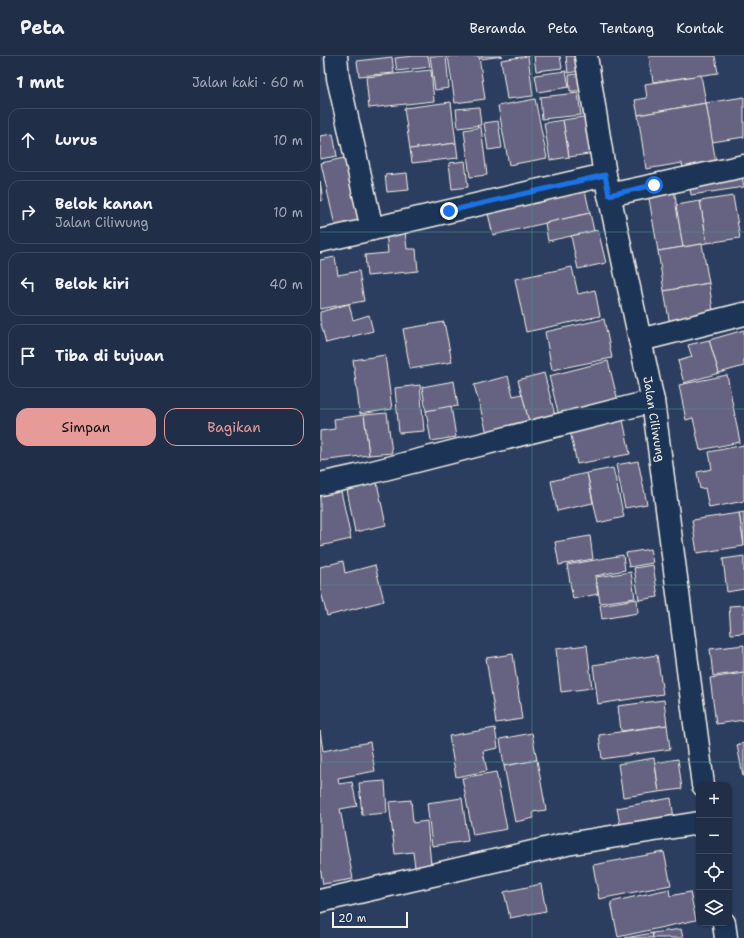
<!DOCTYPE html>
<html lang="id">
<head>
<meta charset="utf-8">
<style>
  :root { --surface:#212e48; --page:#2d3a52; --text:#f1f3f6; --muted:#a2a8b4; --line:#3e4a60; --accent:#e69b98 }
  body { margin:0; font-family:"Shantell Sans",sans-serif; background:var(--page); color:var(--text) }
  .controls { position:absolute; right:12px; bottom:12px; display:grid; overflow:hidden; border-radius:8px; box-shadow:0 1px 3px #0004 }
  .controls button { width:36px; height:36px; display:grid; place-items:center; padding:0; border:0; border-bottom:1px solid var(--line); background:var(--surface); color:var(--text); font:20px sans-serif }
  .scale { position:absolute; left:12px; bottom:10px; width:76px; box-sizing:border-box; padding-left:4px; border:2px solid #f4f1e8; border-top:0; font-size:11px; line-height:14px; white-space:nowrap; color:#f4f1e8; -webkit-text-stroke:3px #1d3557; paint-order:stroke }
  .stop { position:absolute; width:12px; height:12px; margin:-9px; border:3px solid #1a73e8; border-radius:50%; background:#fff }
  .stop.end { background:#1a73e8; border-color:#fff; box-shadow:0 1px 4px #0008 }
  .list { margin:0; padding:0; list-style:none }
  h2 { display:flex; justify-content:space-between; align-items:center; height:52px; margin:0; padding:0 16px; font-size:17px }
  h2 small { font-size:13px; font-weight:400; color:var(--muted) }
  .list li { display:grid; grid-template-columns:26px 1fr auto; gap:12px; align-items:center; box-sizing:border-box; height:64px; margin:0 8px 8px; padding:0 8px; border:1px solid var(--line); border-radius:12px }
  .list b { display:block; font-size:15px; white-space:nowrap }
  .list p { margin:0; font-size:13px; white-space:nowrap; color:var(--muted) }
  .list em { font-size:13px; font-style:normal; color:var(--muted) }
  .actions { display:flex; gap:8px; padding:12px 16px }
  .actions a { flex:1; padding:9px 0; border:1px solid var(--accent); border-radius:12px; text-align:center; font-size:14px; color:var(--accent) }
  .actions .main { background:var(--accent); color:#111 }
  .icon { flex:none; width:22px; height:22px; fill:none; stroke:currentColor; stroke-width:2; stroke-linecap:round; stroke-linejoin:round }
  .map { position:relative; flex:none; width:424px; height:882px; overflow:hidden }
  header { display:flex; align-items:center; gap:24px; box-sizing:border-box; height:56px; padding:0 20px; background:var(--surface); border-bottom:1px solid var(--line) }
  header strong { font-size:19px }
  nav { display:flex; gap:22px; margin-inline-start:auto; font-size:14px }
  main { display:flex }
  aside { flex:1; background:var(--surface) }
  .map>svg:first-child { display:block }
</style>
</head>
<body>
<header>
<strong>Peta</strong>
<nav><a>Beranda</a><a>Peta</a><a>Tentang</a><a>Kontak</a></nav>
</header>
<main>
<aside>
<h2>1 mnt<small>Jalan kaki · 60 m</small></h2>
<ul class="list">
<li><svg class="icon" aria-label="ahead" viewBox="0 0 24 24"><path d="M12 20V5M6 11l6-6 6 6"/></svg><div><b>Lurus</b></div><em>10 m</em></li>
<li><svg class="icon" aria-label="right" viewBox="0 0 24 24"><path d="M7 20v-9h11M14 6l5 5-5 5"/></svg><div><b>Belok kanan</b><p>Jalan Ciliwung</p></div><em>10 m</em></li>
<li><svg class="icon" aria-label="left" viewBox="0 0 24 24"><path d="M17 20v-9H6M10 6l-5 5 5 5"/></svg><div><b>Belok kiri</b></div><em>40 m</em></li>
<li><svg class="icon" aria-label="arrive" viewBox="0 0 24 24"><path d="M6 21V4h12l-3 4 3 4H6"/></svg><div><b>Tiba di tujuan</b></div></li>
</ul>
<div class="actions"><a class="main">Simpan</a><a>Bagikan</a></div>
</aside>
<div class="map">
<svg width="424" height="882" viewBox="0 0 424 882">
  <rect width="100%" height="100%" fill="#2c3e60"/>
  <filter id="ink" filterUnits="userSpaceOnUse"><feTurbulence type="fractalNoise" baseFrequency=".025" numOctaves="2"/><feDisplacementMap in="SourceGraphic" scale="8" xChannelSelector="R" yChannelSelector="G"/><feConvolveMatrix kernelMatrix="1 2 1 2 8 2 1 2 1" color-interpolation-filters="sRGB"/></filter>
  <g filter="url(#ink)">
    <g fill="#666382" stroke="#f4f1e8">
      <polygon points="94,0 108,0 110,11 77,15 75,2"/>
      <polygon points="110,0 126,0 129,32 115,34"/>
      <polygon points="128,0 159,0 165,43 135,47"/>
      <polygon points="161,0 183,0 161,3"/>
      <polygon points="208,0 213,40 187,43 181,4"/>
      <polygon points="214,0 240,0 242,12 216,15"/>
      <polygon points="246,0 258,0 260,15 248,17"/>
      <polygon points="329,0 395,0 398,17 333,26"/>
      <polygon points="72,1 74,17 39,20 37,5"/>
      <polygon points="111,14 114,45 49,52 46,21"/>
      <polygon points="246,15 249,31 218,36 215,19"/>
      <polygon points="258,18 260,35 250,35 249,19"/>
      <polygon points="381,19 386,47 318,59 315,44 327,42 325,28"/>
      <polygon points="258,37 261,59 222,63 220,41"/>
      <polygon points="424,41 424,81 392,86 386,47"/>
      <polygon points="215,43 227,102 189,109 178,50"/>
      <polygon points="131,46 136,87 90,93 84,52"/>
      <polygon points="386,47 397,113 364,119 362,107 326,113 318,59"/>
      <polygon points="159,51 161,69 138,72 136,53"/>
      <polygon points="269,60 275,97 249,101 243,64"/>
      <polygon points="243,64 249,101 230,104 224,67"/>
      <polygon points="178,65 182,92 168,94 164,67"/>
      <polygon points="161,71 167,119 150,121 144,74"/>
      <polygon points="13,78 17,100 0,103 0,80"/>
      <polygon points="136,87 138,102 92,107 90,93"/>
      <polygon points="29,101 42,164 15,170 1,107"/>
      <polygon points="145,105 148,131 132,133 129,107"/>
      <polygon points="421,113 424,131 371,139 369,122"/>
      <polygon points="87,117 89,134 67,136 65,119"/>
      <polygon points="0,125 3,144 0,145"/>
      <polygon points="263,126 270,157 173,179 166,149"/>
      <polygon points="354,133 363,191 338,195 328,137"/>
      <polygon points="413,140 420,182 387,187 380,145"/>
      <polygon points="380,145 387,187 363,191 356,149"/>
      <polygon points="270,157 274,175 228,185 225,167"/>
      <polygon points="278,174 286,207 258,213 251,180"/>
      <polygon points="85,175 87,193 96,193 98,215 47,220 45,199 68,197 66,176"/>
      <polygon points="382,188 389,227 344,235 338,195"/>
      <polygon points="15,201 18,219 39,215 44,245 0,253 0,204"/>
      <polygon points="252,211 258,238 275,234 280,260 206,276 195,223"/>
      <polygon points="389,227 394,262 350,269 344,235"/>
      <polygon points="29,248 33,264 49,259 53,275 6,287 0,264 0,256"/>
      <polygon points="284,263 292,302 232,314 225,276"/>
      <polygon points="124,266 132,306 90,313 83,273"/>
      <polygon points="424,274 424,310 399,317 389,284"/>
      <polygon points="389,284 399,317 364,327 358,305 372,301 368,289"/>
      <polygon points="65,299 72,353 40,358 33,304"/>
      <polygon points="288,305 298,345 239,360 229,320"/>
      <polygon points="224,317 235,359 209,366 198,324"/>
      <polygon points="407,319 420,386 380,394 373,362 366,364 359,329"/>
      <polygon points="188,320 193,340 202,338 209,366 167,377 154,329"/>
      <polygon points="134,325 138,350 106,355 102,331"/>
      <polygon points="100,329 104,375 79,377 75,332"/>
      <polygon points="131,350 136,381 111,385 106,355"/>
      <polygon points="67,357 72,397 49,399 44,359"/>
      <polygon points="44,359 49,399 0,405 0,375 15,373 14,363"/>
      <polygon points="302,359 310,398 257,408 249,370"/>
      <polygon points="424,389 424,445 389,452 385,432 380,433 377,416 392,413 389,396"/>
      <polygon points="318,405 327,448 305,452 296,409"/>
      <polygon points="293,412 304,461 278,467 267,417"/>
      <polygon points="267,417 273,447 237,455 231,425"/>
      <polygon points="57,427 66,469 35,476 27,434"/>
      <polygon points="20,430 31,483 0,490 0,433"/>
      <polygon points="424,456 424,490 419,457"/>
      <polygon points="419,457 424,490 377,497 372,464"/>
      <polygon points="270,480 273,503 239,509 235,486"/>
      <polygon points="330,493 333,507 309,511 306,497"/>
      <polygon points="303,499 305,514 275,520 278,538 253,543 247,509"/>
      <polygon points="424,500 424,533 407,536 403,503"/>
      <polygon points="23,505 25,517 55,509 64,545 7,560 0,531 0,511"/>
      <polygon points="333,509 338,541 319,544 314,512"/>
      <polygon points="311,516 315,542 280,547 276,521"/>
      <polygon points="317,543 318,557 282,563 280,549"/>
      <polygon points="424,549 424,577 411,578 409,550"/>
      <polygon points="267,589 272,632 241,636 236,593"/>
      <polygon points="424,589 424,616 393,620 390,593"/>
      <polygon points="193,598 202,663 176,667 166,602"/>
      <polygon points="337,599 343,638 278,648 273,609"/>
      <polygon points="424,617 424,664 396,668 390,622"/>
      <polygon points="344,644 347,669 301,675 298,650"/>
      <polygon points="347,669 350,693 282,703 279,679"/>
      <polygon points="175,672 178,692 163,695 167,715 136,721 129,680"/>
      <polygon points="0,675 3,695 50,686 55,715 18,722 19,728 32,726 37,750 20,753 33,823 3,828 0,811"/>
      <polygon points="212,677 217,704 184,710 180,683"/>
      <polygon points="424,687 424,720 423,720 417,689"/>
      <polygon points="334,702 339,736 303,741 298,708"/>
      <polygon points="358,703 362,733 339,736 335,707"/>
      <polygon points="217,704 226,754 213,756 214,762 195,766 184,710"/>
      <polygon points="176,716 187,773 153,779 142,722"/>
      <polygon points="65,725 67,757 42,759 39,727"/>
      <polygon points="142,742 148,785 112,790 107,747"/>
      <polygon points="351,742 355,769 302,779 297,752"/>
      <polygon points="91,744 93,767 107,765 111,809 95,811 93,796 75,798 69,746"/>
      <polygon points="344,796 351,829 279,843 273,809"/>
      <polygon points="221,828 226,855 190,862 184,836"/>
      <polygon points="349,833 350,840 370,836 376,864 298,881 291,846"/>
      <polygon points="361,873 363,882 333,882 332,877"/>
      <polygon points="332,877 333,882 305,882"/>
    </g>
    <g fill="none" stroke-linecap="round" stroke-linejoin="round">
      <defs>
        <g id="minor">
          <polyline points="16,0 18,22 52,173"/>
          <polyline points="289,139 424,110"/>
          <polyline points="0,185 285,119"/>
          <polyline points="320,284 424,258"/>
          <polyline points="0,428 37,420 333,345"/>
          <polyline points="0,845 247,788 379,767"/>
        </g>
        <g id="secondary">
          <polyline points="266,0 285,119 333,345 383,729"/>
          <polyline points="404,867 406,882"/>
        </g>
      </defs>
      <use href="#minor" stroke="#f4f1e8" stroke-width="25"/>
      <use href="#secondary" stroke="#f4f1e8" stroke-width="25"/>
      <use href="#minor" stroke="#1d3557" stroke-width="22"/>
      <use href="#secondary" stroke="#1d3557" stroke-width="22"/>
    </g>
  </g>
  <g fill="none" stroke-linecap="round" stroke-linejoin="round" filter="url(#ink)">
    <polyline stroke="#1a73e8" stroke-width="5" points="129,155 285,119 289,139 334,129"/>
  </g>
  <path fill="none" stroke="#48958c" stroke-width="1" stroke-opacity="0.55" d="M212 0V882M0 176H424M0 353H424M0 529H424M0 706H424"/>
  <g text-anchor="middle" stroke-width="3.5" stroke-linejoin="round" paint-order="stroke">
    <g font-size="12" fill="#f4f1e8" stroke="#1d3557">
      <text transform="translate(334 363) rotate(81)" y="4">Jalan Ciliwung</text>
    </g>
  </g>
</svg>
<div class="controls">
<button>+</button>
<button>−</button>
<button><svg class="icon" aria-label="locate" viewBox="0 0 24 24"><circle cx="12" cy="12" r="6"/><path d="M12 2v4M12 18v4M2 12h4M18 12h4"/></svg></button>
<button><svg class="icon" aria-label="layers" viewBox="0 0 24 24"><path d="M12 4l9 5-9 5-9-5zM3 14l9 5 9-5"/></svg></button>
</div>
<div class="scale">20 m</div>
<div class="stop" style="left:334px;top:129px"></div>
<div class="stop end" style="left:129px;top:155px"></div>
</div>
</main>
</body>
</html>
